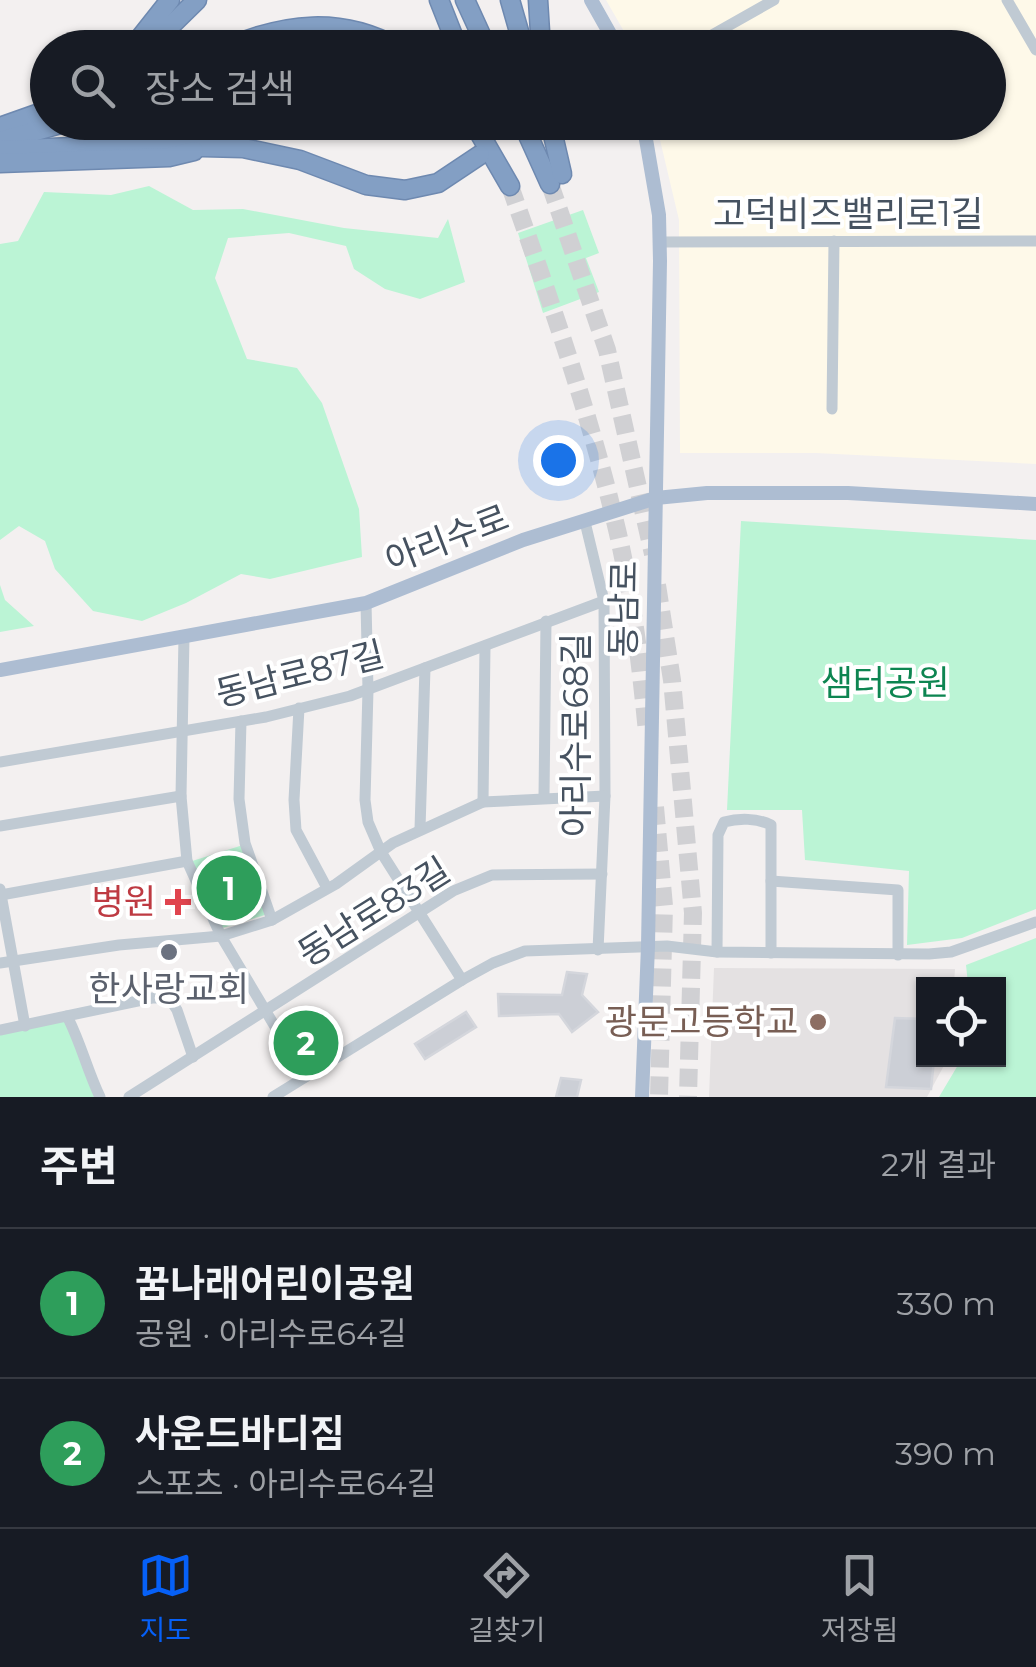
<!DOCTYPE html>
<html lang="ko">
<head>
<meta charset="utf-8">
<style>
  :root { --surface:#171b24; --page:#242831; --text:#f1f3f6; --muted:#9ea1a6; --line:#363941; --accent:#0660f7 }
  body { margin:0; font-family:Montserrat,"Noto Sans KR",sans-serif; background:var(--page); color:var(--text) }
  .controls { position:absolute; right:30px; bottom:30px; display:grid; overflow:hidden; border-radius:0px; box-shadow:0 2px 8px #0004 }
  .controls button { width:90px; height:90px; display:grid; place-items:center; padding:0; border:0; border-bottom:2px solid var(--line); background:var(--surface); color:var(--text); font:50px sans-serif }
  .you { position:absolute; left:558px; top:460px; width:35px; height:35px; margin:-25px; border:8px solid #fff; border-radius:50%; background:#1a73e8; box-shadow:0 0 0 15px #1a73e833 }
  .badge { display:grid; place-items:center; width:65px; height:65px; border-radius:50%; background:var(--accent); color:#fff; font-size:32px; font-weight:700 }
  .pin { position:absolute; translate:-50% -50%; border:5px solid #fff; box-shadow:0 2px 10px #0006 }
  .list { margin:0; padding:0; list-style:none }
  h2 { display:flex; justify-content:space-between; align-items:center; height:130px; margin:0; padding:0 40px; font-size:42px }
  h2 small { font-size:32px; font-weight:400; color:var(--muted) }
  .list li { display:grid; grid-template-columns:65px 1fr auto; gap:30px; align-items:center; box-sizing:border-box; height:150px; padding:0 40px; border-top:2px solid var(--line) }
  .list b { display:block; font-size:38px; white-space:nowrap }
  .list p { margin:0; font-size:32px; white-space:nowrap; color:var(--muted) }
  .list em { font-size:32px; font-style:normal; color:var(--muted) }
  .icon { flex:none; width:55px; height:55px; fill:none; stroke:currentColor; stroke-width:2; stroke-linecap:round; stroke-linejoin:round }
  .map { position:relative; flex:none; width:1036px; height:1097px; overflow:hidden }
  .search { position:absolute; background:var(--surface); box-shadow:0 2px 8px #0004; left:30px; right:30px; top:30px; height:110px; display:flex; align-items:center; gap:25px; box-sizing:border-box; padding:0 35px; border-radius:55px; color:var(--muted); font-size:38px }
  .sheet { height:430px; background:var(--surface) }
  nav { display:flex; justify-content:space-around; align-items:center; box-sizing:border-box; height:140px; border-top:2px solid var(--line); background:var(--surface); font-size:28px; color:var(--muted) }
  nav a { display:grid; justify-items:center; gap:5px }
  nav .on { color:var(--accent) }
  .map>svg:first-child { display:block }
</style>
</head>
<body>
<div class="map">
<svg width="1036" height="1097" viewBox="0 0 1036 1097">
  <rect width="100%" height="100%" fill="#f3f0f0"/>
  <polygon fill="#fef9e9" points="606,0 1036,0 1036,464 816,453 680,453 679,220 656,123 988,122 988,48 633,47"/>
  <polygon fill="#e4e1e2" points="714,968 955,969 954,984 924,984 924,1060 947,1060 927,1097 709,1097"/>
  <g fill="#bbf4d5">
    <polygon points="149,186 193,210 243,209 344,228 438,238 448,219 465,282 420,299 385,289 354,269 346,246 289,233 228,238 215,278 247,359 297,368 322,403 359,509 362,557 270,579 241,574 186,603 142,621 93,611 55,569 45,541 19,526 0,540 0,244 18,241 44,192 111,195"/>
    <polygon points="583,210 599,253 586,258 599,292 543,313 518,233"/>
    <polygon points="741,521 1036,540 1036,909 962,938 907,945 909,871 805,860 802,810 727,810"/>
    <polygon points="0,585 5,600 34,626 0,632"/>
    <polygon points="243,845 268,914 216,930 189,862"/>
    <polygon points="1036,938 1036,1097 939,1097 961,1060 998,1060 998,984 968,984 966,965"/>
    <polygon points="67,1016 100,1097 0,1097 0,1030"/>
  </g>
  <g fill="#cccfd6" stroke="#d4d6dc" stroke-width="2.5">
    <polygon points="567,972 587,974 582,995 598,1012 572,1032 559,1014 499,1016 498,994 562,995"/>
    <polygon points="466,1012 476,1027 425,1059 415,1044"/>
    <polygon points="895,1018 924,1019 924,1060 934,1060 931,1089 886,1087"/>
    <polygon points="561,1078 581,1080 577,1097 556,1097"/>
  </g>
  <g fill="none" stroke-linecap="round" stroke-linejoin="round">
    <g stroke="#d0d0d3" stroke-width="18" stroke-dasharray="18 9" stroke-linecap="butt">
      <polyline points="480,154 504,122"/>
      <polyline points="550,184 607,350 653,554"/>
      <path d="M510 186C548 294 586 402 613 513 631 584 640 659 647 732"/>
      <polyline points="657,585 672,680 693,913 688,1097"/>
      <polyline points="655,807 664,906 659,1097"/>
    </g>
    <defs>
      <g id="highway">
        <polyline points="439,0 458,48"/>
        <polyline points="465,0 487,48"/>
        <polyline points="510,0 520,35 520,48"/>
        <polyline points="538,0 541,48"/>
        <polyline points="132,48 170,0"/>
        <polyline points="148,48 197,0"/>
        <path d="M226 48C285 23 341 16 398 48"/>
        <polyline points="473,122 510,186"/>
        <polyline points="522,122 550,184"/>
        <polyline points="550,122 562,174"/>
        <polyline points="0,127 48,110"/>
        <polyline points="0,141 68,122"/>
        <polyline points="0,150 122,145 243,148 300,160 366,185 405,190 438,183 480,155"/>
        <polyline points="0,163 169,157 194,151"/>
      </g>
    </defs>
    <use href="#highway" stroke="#6e89b0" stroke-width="21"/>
    <g stroke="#c0cad3" stroke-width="11">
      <polyline points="1007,0 1036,50"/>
      <polyline points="689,48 774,0"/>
      <polyline points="660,242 1036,241"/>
      <polyline points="832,409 834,241"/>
      <polyline points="585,522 604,601 605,796 598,950"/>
      <polyline points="366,603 368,690 365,800 368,822 381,852 462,980"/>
      <polyline points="184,636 181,796 187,861 221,936 305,1077"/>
      <polyline points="299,708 294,800 296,830 327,888"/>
      <polyline points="241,721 239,799 245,843 272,920"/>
      <polyline points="0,762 266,717 350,696 604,601"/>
      <polyline points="544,797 546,621"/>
      <polyline points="483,802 485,646"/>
      <polyline points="0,826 181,796"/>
      <polyline points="420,829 425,668"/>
      <polyline points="771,881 898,890 898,955"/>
      <polyline points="0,889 25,1026"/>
      <polyline points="1,895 187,861"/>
      <path d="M717 952 718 835 724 822C739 818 757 818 771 825V953"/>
      <polyline points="0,963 119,945 221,936 272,920 336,884 393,843 483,802 605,796"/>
      <path d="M67 1016C81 1043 87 1070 100 1097"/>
      <polyline points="0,1030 152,998 169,998 177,1010 193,1057"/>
      <polyline points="129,1097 453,891 492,875 602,874"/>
      <polyline points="273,1097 462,980 493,963 525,951 667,946 717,952 929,954 951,952 1036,922"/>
    </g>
    <g stroke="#adbdd2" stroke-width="14">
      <polyline points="591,0 618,48"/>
      <polyline points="0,670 366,603 523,540 656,498 707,493 848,493 1036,504"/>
      <polyline points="642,1097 648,946 660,261 659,215 643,122"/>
    </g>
    <use href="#highway" stroke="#839fc4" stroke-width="18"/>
  </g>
  <path fill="#e0444e" stroke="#fff" stroke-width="4" d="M173 887h10v10h10v10h-10v10h-10v-10h-10v-10h10z"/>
  <circle fill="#6b7280" stroke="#fff" stroke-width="4" cx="169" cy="952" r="10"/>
  <circle fill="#8d6e63" stroke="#fff" stroke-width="4" cx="818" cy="1022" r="10"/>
  <g text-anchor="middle" stroke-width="8" stroke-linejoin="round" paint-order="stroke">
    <g font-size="35" fill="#465260" stroke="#fff">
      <text x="848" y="226">고덕비즈밸리로1길</text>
      <text transform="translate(447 539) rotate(-21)" y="12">아리수로</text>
      <text transform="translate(624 609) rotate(-89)" y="12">동남로</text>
      <text transform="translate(300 674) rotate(-14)" y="12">동남로87길</text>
      <text transform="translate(576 735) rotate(-90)" y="12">아리수로68길</text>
      <text transform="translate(374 912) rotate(-32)" y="12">동남로83길</text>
    </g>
    <g font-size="35" fill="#0d8551" stroke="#fff">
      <text x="885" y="695">샘터공원</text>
    </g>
    <g font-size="35" fill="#be3a42" stroke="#fff" text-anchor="end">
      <text x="156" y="914">병원</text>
    </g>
    <g font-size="35" fill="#5b616d" stroke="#fff">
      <text x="169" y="1001">한사랑교회</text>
    </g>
    <g font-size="35" fill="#785e54" stroke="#fff" text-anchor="end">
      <text x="798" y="1034">광문고등학교</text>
    </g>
  </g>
</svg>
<div class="controls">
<button><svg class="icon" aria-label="locate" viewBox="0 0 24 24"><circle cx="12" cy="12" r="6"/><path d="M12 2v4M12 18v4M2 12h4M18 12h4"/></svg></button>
</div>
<div class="you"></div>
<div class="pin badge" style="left:229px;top:888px;background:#2e9e5b">1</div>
<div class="pin badge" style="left:306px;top:1043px;background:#2e9e5b">2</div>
<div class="search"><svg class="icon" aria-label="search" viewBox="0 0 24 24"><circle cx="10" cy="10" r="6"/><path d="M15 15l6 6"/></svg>장소 검색</div>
</div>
<section class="sheet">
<h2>주변<small>2개 결과</small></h2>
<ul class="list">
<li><span class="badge" style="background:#2e9e5b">1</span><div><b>꿈나래어린이공원</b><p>공원 · 아리수로64길</p></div><em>330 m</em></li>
<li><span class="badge" style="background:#2e9e5b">2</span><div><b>사운드바디짐</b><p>스포츠 · 아리수로64길</p></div><em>390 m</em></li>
</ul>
</section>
<nav>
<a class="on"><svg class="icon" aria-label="map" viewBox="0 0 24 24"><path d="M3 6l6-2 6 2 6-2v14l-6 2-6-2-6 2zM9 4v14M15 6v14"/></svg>지도</a>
<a><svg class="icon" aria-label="directions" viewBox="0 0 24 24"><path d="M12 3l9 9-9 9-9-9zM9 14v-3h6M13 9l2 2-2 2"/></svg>길찾기</a>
<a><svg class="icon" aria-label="saved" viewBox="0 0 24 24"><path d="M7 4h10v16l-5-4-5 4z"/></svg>저장됨</a>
</nav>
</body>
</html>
